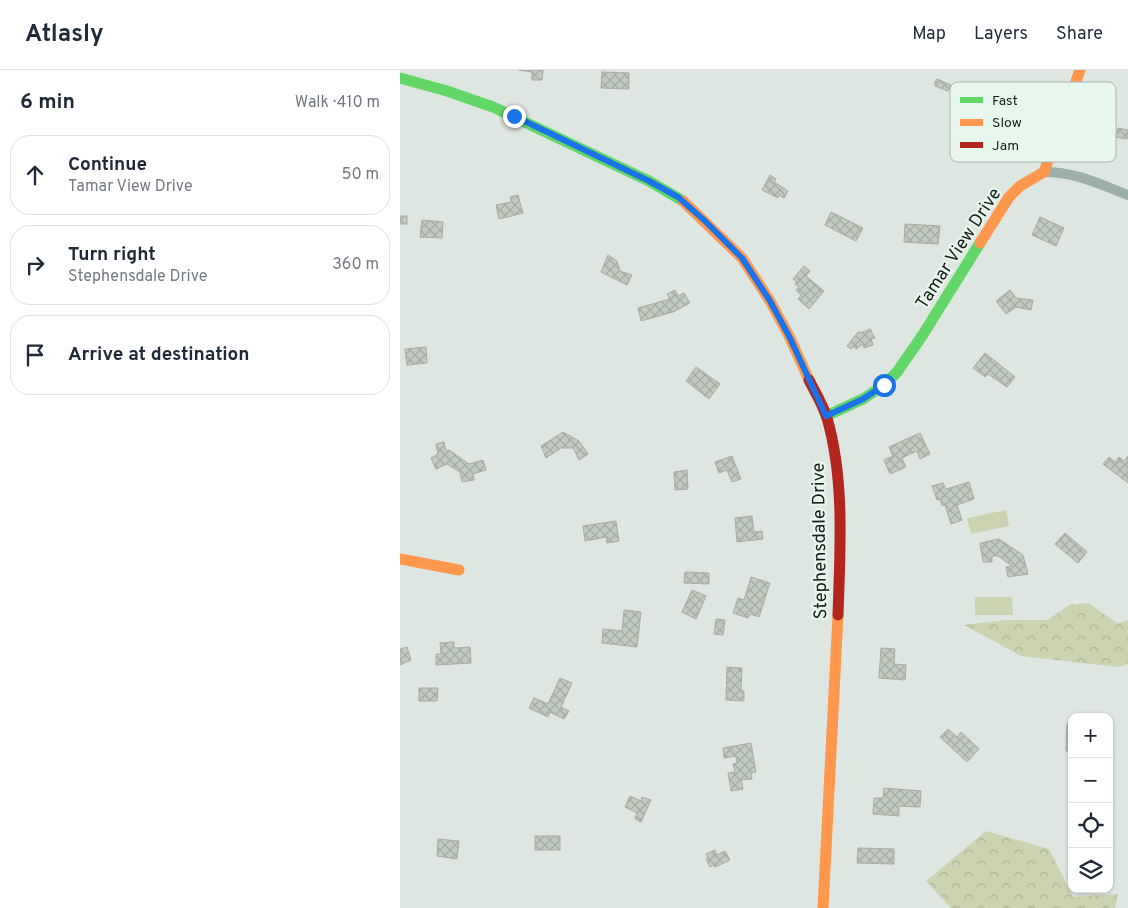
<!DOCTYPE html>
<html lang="en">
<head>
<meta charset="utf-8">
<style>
  :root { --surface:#fff; --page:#f2f2f3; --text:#1f2937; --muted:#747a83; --line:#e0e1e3 }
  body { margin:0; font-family:Overpass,sans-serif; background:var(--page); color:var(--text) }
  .controls { position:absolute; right:15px; bottom:15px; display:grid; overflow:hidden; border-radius:10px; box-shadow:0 1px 4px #0004 }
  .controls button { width:45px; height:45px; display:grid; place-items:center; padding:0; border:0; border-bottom:1px solid var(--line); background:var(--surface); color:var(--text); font:25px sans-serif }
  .stop { position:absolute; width:15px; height:15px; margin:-11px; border:4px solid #1a73e8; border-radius:50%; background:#fff }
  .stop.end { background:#1a73e8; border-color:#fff; box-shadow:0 1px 5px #0008 }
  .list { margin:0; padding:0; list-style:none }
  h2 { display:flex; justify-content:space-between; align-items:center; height:65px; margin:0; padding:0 20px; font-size:21px }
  h2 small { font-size:16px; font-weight:400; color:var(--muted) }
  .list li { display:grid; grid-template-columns:32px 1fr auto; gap:15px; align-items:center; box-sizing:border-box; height:80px; margin:0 10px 10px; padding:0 10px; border:1px solid var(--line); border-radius:20px }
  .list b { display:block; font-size:19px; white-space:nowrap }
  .list p { margin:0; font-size:16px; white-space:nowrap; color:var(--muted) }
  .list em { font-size:16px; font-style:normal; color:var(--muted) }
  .icon { flex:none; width:28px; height:28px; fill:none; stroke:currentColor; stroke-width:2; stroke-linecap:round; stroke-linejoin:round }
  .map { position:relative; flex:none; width:728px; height:838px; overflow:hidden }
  header { display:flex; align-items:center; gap:30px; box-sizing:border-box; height:70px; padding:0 25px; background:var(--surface); border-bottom:1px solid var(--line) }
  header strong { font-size:24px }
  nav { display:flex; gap:28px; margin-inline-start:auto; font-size:18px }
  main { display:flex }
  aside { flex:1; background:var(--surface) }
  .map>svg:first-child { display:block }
</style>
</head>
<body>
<header>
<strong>Atlasly</strong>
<nav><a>Map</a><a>Layers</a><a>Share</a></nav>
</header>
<main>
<aside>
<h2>6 min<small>Walk · 410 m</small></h2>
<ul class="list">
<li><svg class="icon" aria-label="ahead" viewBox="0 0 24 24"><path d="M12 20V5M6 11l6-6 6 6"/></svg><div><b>Continue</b><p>Tamar View Drive</p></div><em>50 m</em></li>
<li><svg class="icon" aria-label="right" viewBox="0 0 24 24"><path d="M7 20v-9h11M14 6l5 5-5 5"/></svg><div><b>Turn right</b><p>Stephensdale Drive</p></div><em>360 m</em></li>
<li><svg class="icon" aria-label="arrive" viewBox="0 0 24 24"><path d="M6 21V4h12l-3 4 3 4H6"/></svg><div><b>Arrive at destination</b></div></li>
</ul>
</aside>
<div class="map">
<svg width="728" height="838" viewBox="0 0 728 838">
  <defs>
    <pattern id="forest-crowns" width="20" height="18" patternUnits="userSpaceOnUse" patternTransform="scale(1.25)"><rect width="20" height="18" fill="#ccd3b0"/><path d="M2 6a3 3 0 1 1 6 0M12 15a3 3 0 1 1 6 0" fill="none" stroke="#afb597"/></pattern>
    <pattern id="building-cross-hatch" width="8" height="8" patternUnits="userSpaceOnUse" patternTransform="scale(1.25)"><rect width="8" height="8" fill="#c0cabe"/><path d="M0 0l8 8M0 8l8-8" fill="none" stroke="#a4ada3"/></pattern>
  </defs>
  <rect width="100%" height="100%" fill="#dee6e1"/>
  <g fill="url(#forest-crowns)">
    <polygon points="688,533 717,553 728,550 728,594 718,597 621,586 564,555 606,550 648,550 669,535"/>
    <polygon points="586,761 649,779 673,827 718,824 715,838 551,838 526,811"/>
  </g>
  <g fill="#ccd3b0">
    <polygon points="606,440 609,456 571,464 567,448"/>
    <polygon points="575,527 612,527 613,545 575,545"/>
  </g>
  <g fill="url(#building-cross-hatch)" stroke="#a6aca7">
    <polygon points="119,0 143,0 142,10 132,10 132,2"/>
    <polygon points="202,2 229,3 229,19 201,18"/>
    <polygon points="537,9 551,15 548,21 535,16 536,14 534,13"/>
    <polygon points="691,47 701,49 700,54 707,55 708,49 714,50 711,61 717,63 718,58 728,60 727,69 710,66 708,77 697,75 698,70 687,68"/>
    <polygon points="370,105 376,109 374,112 388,121 384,128 379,125 378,128 362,120"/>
    <polygon points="118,125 123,143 99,149 96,135 111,132 110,127"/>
    <polygon points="431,142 463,158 456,171 425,155"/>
    <rect x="0" y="146" width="7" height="8"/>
    <polygon points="640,147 664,158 656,176 632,165"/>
    <polygon points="22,150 43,152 42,168 20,167"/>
    <polygon points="505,154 540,156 538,174 504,172"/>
    <polygon points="208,185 217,191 220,201 232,205 227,215 201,202"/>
    <polygon points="404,196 410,201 406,206 424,221 409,239 398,229 401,225 396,220 399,217 395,214 397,212 393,209"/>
    <polygon points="275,220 278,226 284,223 290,233 273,242 241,251 238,238 270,229 267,224"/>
    <polygon points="610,220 616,228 633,230 631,240 616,237 606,244 596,231"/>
    <polygon points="470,259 475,268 471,269 473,275 464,278 463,274 456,279 454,276 451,279 447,276 458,262 464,262"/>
    <polygon points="26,277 27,293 7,295 5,279"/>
    <polygon points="585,283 615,307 607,317 588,304 585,307 573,298"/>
    <polygon points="296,297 320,314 309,329 286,311"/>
    <polygon points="163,362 179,371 188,384 179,390 173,378 161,378 146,388 141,376"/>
    <polygon points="520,363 530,384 520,389 517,381 502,388 506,397 490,404 484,390 493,386 489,377"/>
    <polygon points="44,372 46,381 49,380 69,394 83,390 86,400 73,404 74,410 62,412 60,402 47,394 36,399 31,388 38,384 36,374"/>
    <polygon points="332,386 341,409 332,412 327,400 319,403 315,392"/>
    <polygon points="728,386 728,413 703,394 709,387 715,392 719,387 724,391"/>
    <polygon points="287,400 288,419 275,420 274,402"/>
    <polygon points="569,412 574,429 557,435 562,450 551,454 545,435 542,436 540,429 537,430 532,416 543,413 546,419"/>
    <polygon points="352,446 354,462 362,461 363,469 337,472 335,448"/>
    <polygon points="216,451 219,471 207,473 206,467 185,471 183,456"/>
    <polygon points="665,463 687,482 678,493 655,474"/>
    <polygon points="599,469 623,485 628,504 608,507 606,497 612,496 598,486 592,486 592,492 583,492 580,473"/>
    <polygon points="285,502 309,503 309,514 284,513"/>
    <polygon points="351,507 370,513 359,547 350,544 348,548 333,543 338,528 344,530"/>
    <polygon points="292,520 306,526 296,549 282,542"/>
    <polygon points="224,540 241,542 237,577 202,573 203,559 222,561"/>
    <polygon points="316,549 325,550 323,565 314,564"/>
    <polygon points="54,572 54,578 70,577 71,593 36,595 36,584 41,584 40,573"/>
    <polygon points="7,577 11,590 0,595 0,579"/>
    <polygon points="481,578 495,579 494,594 506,595 505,610 479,608"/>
    <polygon points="327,597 342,598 341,621 344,621 344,631 326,630"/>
    <polygon points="160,608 172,613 161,637 169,641 164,649 150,642 148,647 129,638 134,628 148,634"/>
    <polygon points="19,618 38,618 37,631 19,631"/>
    <polygon points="667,654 672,655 672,681 666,681"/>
    <polygon points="548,659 557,667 561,662 579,679 567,692 540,667"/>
    <polygon points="351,673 356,702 351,703 352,709 341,710 343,719 331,721 328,703 335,702 333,694 337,693 336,686 324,688 323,678"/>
    <polygon points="484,718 521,721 520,737 499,736 499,746 473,744 474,728 483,728"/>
    <polygon points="230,726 241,731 242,727 251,730 241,752 235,749 237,743 225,737"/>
    <rect x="135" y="766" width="25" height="14"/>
    <polygon points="38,769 59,771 57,789 37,786"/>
    <polygon points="458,778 494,779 494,794 457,793"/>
    <polygon points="315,780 317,785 325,781 330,790 315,797 314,795 310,797 306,789 308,788 306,784"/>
  </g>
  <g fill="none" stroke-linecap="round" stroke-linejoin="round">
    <path stroke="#9dafaa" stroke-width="10" d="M644 102C676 102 699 114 728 125"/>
    <g stroke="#63d668" stroke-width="11">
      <polyline points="0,8 47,21 93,37 249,111 283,131"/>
      <polyline points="426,346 463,329 484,315 497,302 522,266 580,173"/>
    </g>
    <g stroke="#ff974d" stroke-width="11">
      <polyline points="283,131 342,188 370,231 389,266 409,310"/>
      <polyline points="580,173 609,127 620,116 644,102 680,0"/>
      <polyline points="0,489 59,500"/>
      <polyline points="423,838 438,545"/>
    </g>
    <path stroke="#b3261e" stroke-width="11" d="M409 310C415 322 423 335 427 348 445 410 440 481 438 545"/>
  </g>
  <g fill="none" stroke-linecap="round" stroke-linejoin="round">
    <polyline stroke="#1a73e8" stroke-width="6" points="114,46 249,111 278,127 305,151 342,188 370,231 389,266 426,346 463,329 484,315"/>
  </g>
  <g text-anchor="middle" stroke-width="4.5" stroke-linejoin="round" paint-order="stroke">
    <g font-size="18" fill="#191f1c" stroke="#e8f7ee">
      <text transform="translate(558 178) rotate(-57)" y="6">Tamar View Drive</text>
      <text transform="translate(419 471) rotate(-91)" y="6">Stephensdale Drive</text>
    </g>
  </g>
  <rect x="550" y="12" width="166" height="80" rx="8" fill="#e8f7ee" stroke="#aab6af" stroke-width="1"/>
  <rect x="560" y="27" width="23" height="6" fill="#63d668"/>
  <rect x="560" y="49" width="23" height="7" fill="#ff974d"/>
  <rect x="560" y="72" width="23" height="6" fill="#b3261e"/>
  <g font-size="14" fill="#191f1c">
    <text x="592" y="35">Fast</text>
    <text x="592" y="57">Slow</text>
    <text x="592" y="80">Jam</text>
  </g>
</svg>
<div class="controls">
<button>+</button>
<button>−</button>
<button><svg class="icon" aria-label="locate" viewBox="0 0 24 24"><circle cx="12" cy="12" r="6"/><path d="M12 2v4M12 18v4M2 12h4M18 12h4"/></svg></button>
<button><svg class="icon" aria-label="layers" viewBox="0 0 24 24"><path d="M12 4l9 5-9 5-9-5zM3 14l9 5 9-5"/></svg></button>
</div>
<div class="stop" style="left:484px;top:315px"></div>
<div class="stop end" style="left:114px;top:46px"></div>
</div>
</main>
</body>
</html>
